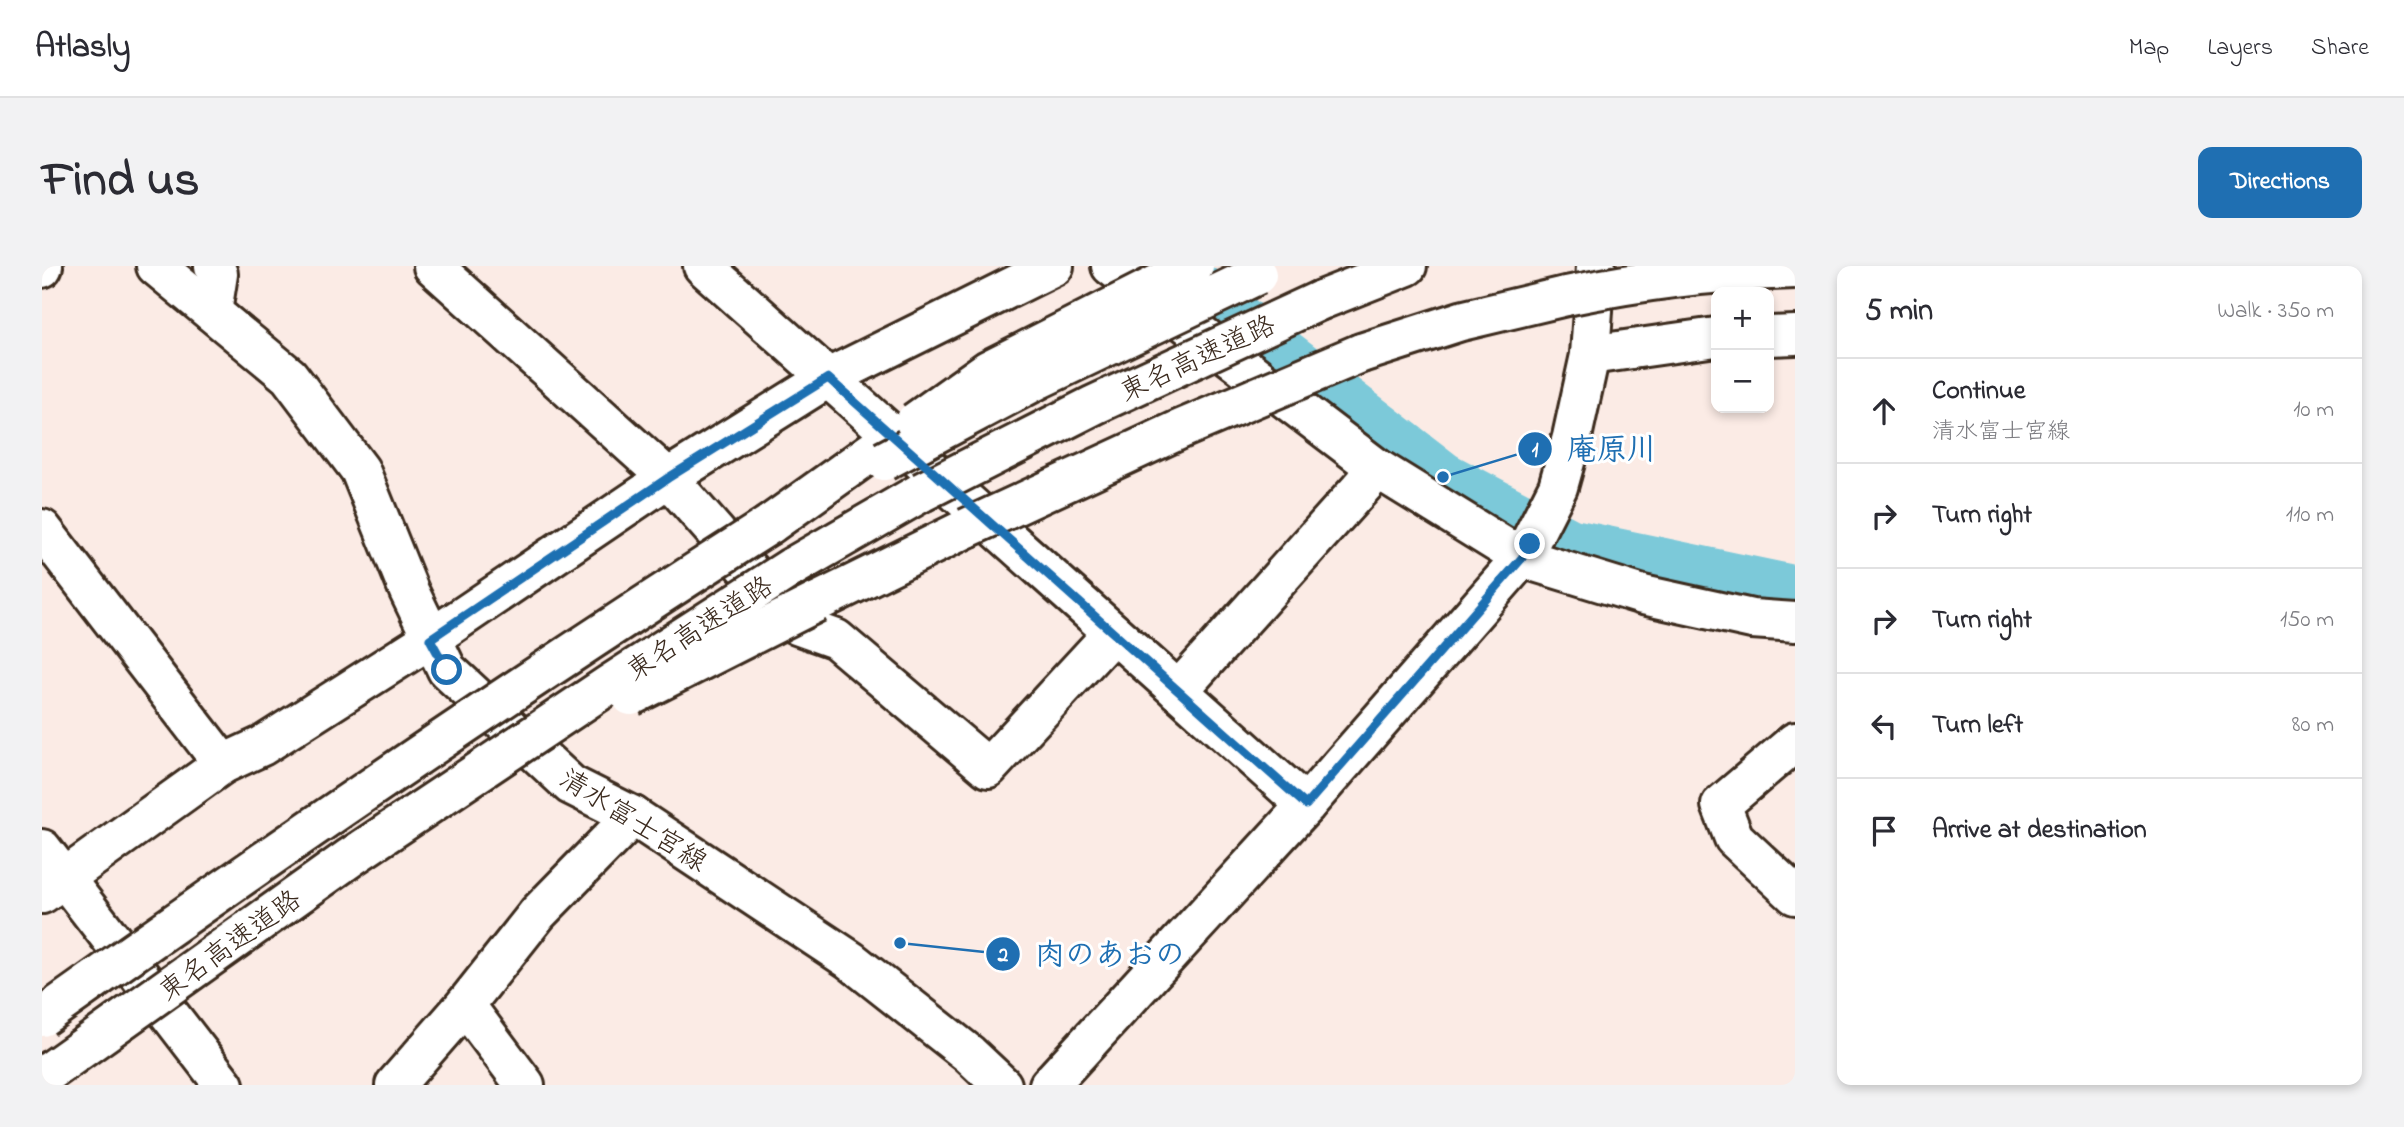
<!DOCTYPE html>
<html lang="en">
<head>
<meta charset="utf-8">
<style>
  :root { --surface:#fff; --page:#f2f2f3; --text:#2b2b33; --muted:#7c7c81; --line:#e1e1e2; --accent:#1f6fb2 }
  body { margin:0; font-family:"Indie Flower","Klee One",sans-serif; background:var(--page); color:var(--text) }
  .controls { position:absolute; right:21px; top:21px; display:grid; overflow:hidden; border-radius:14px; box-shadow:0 4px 10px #0003 }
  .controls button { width:63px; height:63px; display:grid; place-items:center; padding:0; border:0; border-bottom:2px solid var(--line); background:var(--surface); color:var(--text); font:35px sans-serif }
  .stop { position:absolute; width:21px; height:21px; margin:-16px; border:5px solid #1f6fb2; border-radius:50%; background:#fff }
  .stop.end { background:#1f6fb2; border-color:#fff; box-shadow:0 2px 7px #0008 }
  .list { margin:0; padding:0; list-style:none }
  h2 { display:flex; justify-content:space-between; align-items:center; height:91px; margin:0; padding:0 28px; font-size:30px }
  h2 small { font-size:23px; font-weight:400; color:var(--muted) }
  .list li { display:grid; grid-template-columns:46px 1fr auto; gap:21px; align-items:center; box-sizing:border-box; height:105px; padding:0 28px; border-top:2px solid var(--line) }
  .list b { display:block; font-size:26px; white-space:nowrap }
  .list p { margin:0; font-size:23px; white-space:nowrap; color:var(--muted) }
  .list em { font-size:23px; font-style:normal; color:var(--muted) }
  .icon { flex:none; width:38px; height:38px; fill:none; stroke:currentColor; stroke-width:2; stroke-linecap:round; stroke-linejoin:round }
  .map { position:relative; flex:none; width:1753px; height:819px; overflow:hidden; border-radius:14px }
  header { display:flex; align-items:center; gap:42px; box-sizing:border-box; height:98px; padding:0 35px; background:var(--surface); border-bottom:2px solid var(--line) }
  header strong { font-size:33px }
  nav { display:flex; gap:38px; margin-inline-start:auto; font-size:24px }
  .intro { display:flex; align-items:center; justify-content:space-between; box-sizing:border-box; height:168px; padding:0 42px }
  h1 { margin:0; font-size:49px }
  .button { padding:18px 32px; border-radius:14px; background:var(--accent); color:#fff; font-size:24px; font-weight:700 }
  main { display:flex; gap:42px; padding:0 42px }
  aside { flex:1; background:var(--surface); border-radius:14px; box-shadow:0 4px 10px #0003 }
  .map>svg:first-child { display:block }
</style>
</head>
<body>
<header>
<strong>Atlasly</strong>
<nav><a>Map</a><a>Layers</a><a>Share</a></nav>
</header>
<div class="intro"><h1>Find us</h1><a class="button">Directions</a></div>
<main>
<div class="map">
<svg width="1753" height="819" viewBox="0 0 1753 819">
  <rect width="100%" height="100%" fill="#fbebe5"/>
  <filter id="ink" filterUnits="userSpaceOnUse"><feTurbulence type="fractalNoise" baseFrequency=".0143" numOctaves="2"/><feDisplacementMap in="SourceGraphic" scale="14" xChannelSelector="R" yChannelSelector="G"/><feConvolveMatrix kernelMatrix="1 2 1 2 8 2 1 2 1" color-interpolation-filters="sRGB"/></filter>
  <g filter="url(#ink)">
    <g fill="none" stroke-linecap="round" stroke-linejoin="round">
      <polyline stroke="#7bc9d9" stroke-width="51" points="1130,2 1401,211 1528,278 1753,325"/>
      <defs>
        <g id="minor">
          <polyline points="391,0 626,212 755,359 794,373 946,502 1071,367"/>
          <polyline points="661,0 1264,539"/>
          <polyline points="1069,0 1336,203 1480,292 1601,329 1710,353 1753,356"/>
          <polyline points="0,2 1,0"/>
          <polyline points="170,46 176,8 172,0"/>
          <polyline points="1727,70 1753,69"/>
          <polyline points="1548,89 1674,71"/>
          <polyline points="0,263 181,498"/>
          <polyline points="1136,425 1336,203"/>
          <polyline points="1753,476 1679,539 1692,572 1753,629"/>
          <polyline points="0,583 182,819"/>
          <polyline points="0,628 181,498 220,480 388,373 626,212 786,112 1012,0"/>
          <polyline points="423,739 483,819"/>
          <polyline points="353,819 423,739 496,647 591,550"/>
          <polyline points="1007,819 1264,539 1480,292 1516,221 1530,171 1548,89 1554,0"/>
        </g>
        <polyline id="major" points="114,0 247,110 318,204 367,325 405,404 529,519 591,550 808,694 927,788 960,819"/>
        <g id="highway">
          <polyline points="1279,34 1365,0"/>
          <polyline points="1319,87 1419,55 1524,30"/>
          <polyline points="727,259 842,177"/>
          <polyline points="750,301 880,226"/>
          <polyline points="775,336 925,262"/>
        </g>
      </defs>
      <use href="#minor" stroke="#3b2a1e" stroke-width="44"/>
      <use href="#major" stroke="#3b2a1e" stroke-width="44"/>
      <use href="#highway" stroke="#3b2a1e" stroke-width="44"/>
      <use href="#minor" stroke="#fff" stroke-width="38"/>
      <use href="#major" stroke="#fff" stroke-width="38"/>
      <use href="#highway" stroke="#fff" stroke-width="38"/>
      <defs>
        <g id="highway-bridge">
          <path d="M1524 30C1600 14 1675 5 1753 3"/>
          <polyline points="873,156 946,104 1152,0"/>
          <polyline points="842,195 997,113 1215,9"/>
          <polyline points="880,226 1052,139 1279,34"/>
          <polyline points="925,262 1139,163 1319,87"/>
          <polyline points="589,430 775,336"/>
          <path d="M0 751C239 581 480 416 727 259"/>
          <polyline points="0,811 309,591 568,418 750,301"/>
        </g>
      </defs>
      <use href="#highway-bridge" stroke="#3b2a1e" stroke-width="44" stroke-linecap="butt"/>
      <use href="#highway-bridge" stroke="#fff" stroke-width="38"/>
    </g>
  </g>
  <g fill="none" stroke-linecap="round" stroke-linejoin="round" filter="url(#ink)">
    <polyline stroke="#1f6fb2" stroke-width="9" points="405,404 388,373 626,212 786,112 1264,539 1480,292 1488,278"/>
  </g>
  <g text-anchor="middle" stroke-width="6" stroke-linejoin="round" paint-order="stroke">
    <g font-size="28" fill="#3b2a1e" stroke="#fff">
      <text transform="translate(1155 91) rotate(-25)" y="10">東名高速道路</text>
      <text transform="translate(657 361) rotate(-33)" y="10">東名高速道路</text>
      <text transform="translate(592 553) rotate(32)" y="10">清水富士宮線</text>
      <text transform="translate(187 678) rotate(-36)" y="10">東名高速道路</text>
    </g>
  </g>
  <path fill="none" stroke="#1f6fb2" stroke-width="2.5" d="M1401 211L1493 183M858 677L961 688"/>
  <g fill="#1f6fb2" stroke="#fff" stroke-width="2.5">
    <circle cx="1401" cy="211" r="7"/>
    <circle cx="858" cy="677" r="7"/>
    <circle cx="1493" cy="183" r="18"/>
    <circle cx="961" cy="688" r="18"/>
  </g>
  <g font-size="21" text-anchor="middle" font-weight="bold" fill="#fff">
    <text x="1493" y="190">1</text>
    <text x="961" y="695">2</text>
  </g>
  <g font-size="30" text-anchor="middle" font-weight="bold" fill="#1f6fb2" stroke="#fff" stroke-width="6" stroke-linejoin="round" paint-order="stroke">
    <text x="1570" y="193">庵原川</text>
    <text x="1068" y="698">肉のあおの</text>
  </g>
</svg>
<div class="controls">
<button>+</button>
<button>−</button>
</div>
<div class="stop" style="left:405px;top:404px"></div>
<div class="stop end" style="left:1488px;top:278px"></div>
</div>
<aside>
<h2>5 min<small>Walk · 350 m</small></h2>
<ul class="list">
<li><svg class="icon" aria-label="ahead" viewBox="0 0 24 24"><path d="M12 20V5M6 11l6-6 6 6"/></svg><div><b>Continue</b><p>清水富士宮線</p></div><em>10 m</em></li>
<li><svg class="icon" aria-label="right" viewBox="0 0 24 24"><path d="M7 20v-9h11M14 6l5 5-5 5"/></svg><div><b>Turn right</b></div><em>110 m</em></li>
<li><svg class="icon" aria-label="right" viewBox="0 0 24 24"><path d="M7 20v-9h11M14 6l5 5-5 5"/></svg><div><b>Turn right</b></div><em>150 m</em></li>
<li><svg class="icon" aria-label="left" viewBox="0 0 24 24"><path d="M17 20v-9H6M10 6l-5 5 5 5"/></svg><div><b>Turn left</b></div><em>80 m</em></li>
<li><svg class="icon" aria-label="arrive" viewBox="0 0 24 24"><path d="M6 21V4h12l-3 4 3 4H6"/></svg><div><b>Arrive at destination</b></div></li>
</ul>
</aside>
</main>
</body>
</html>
